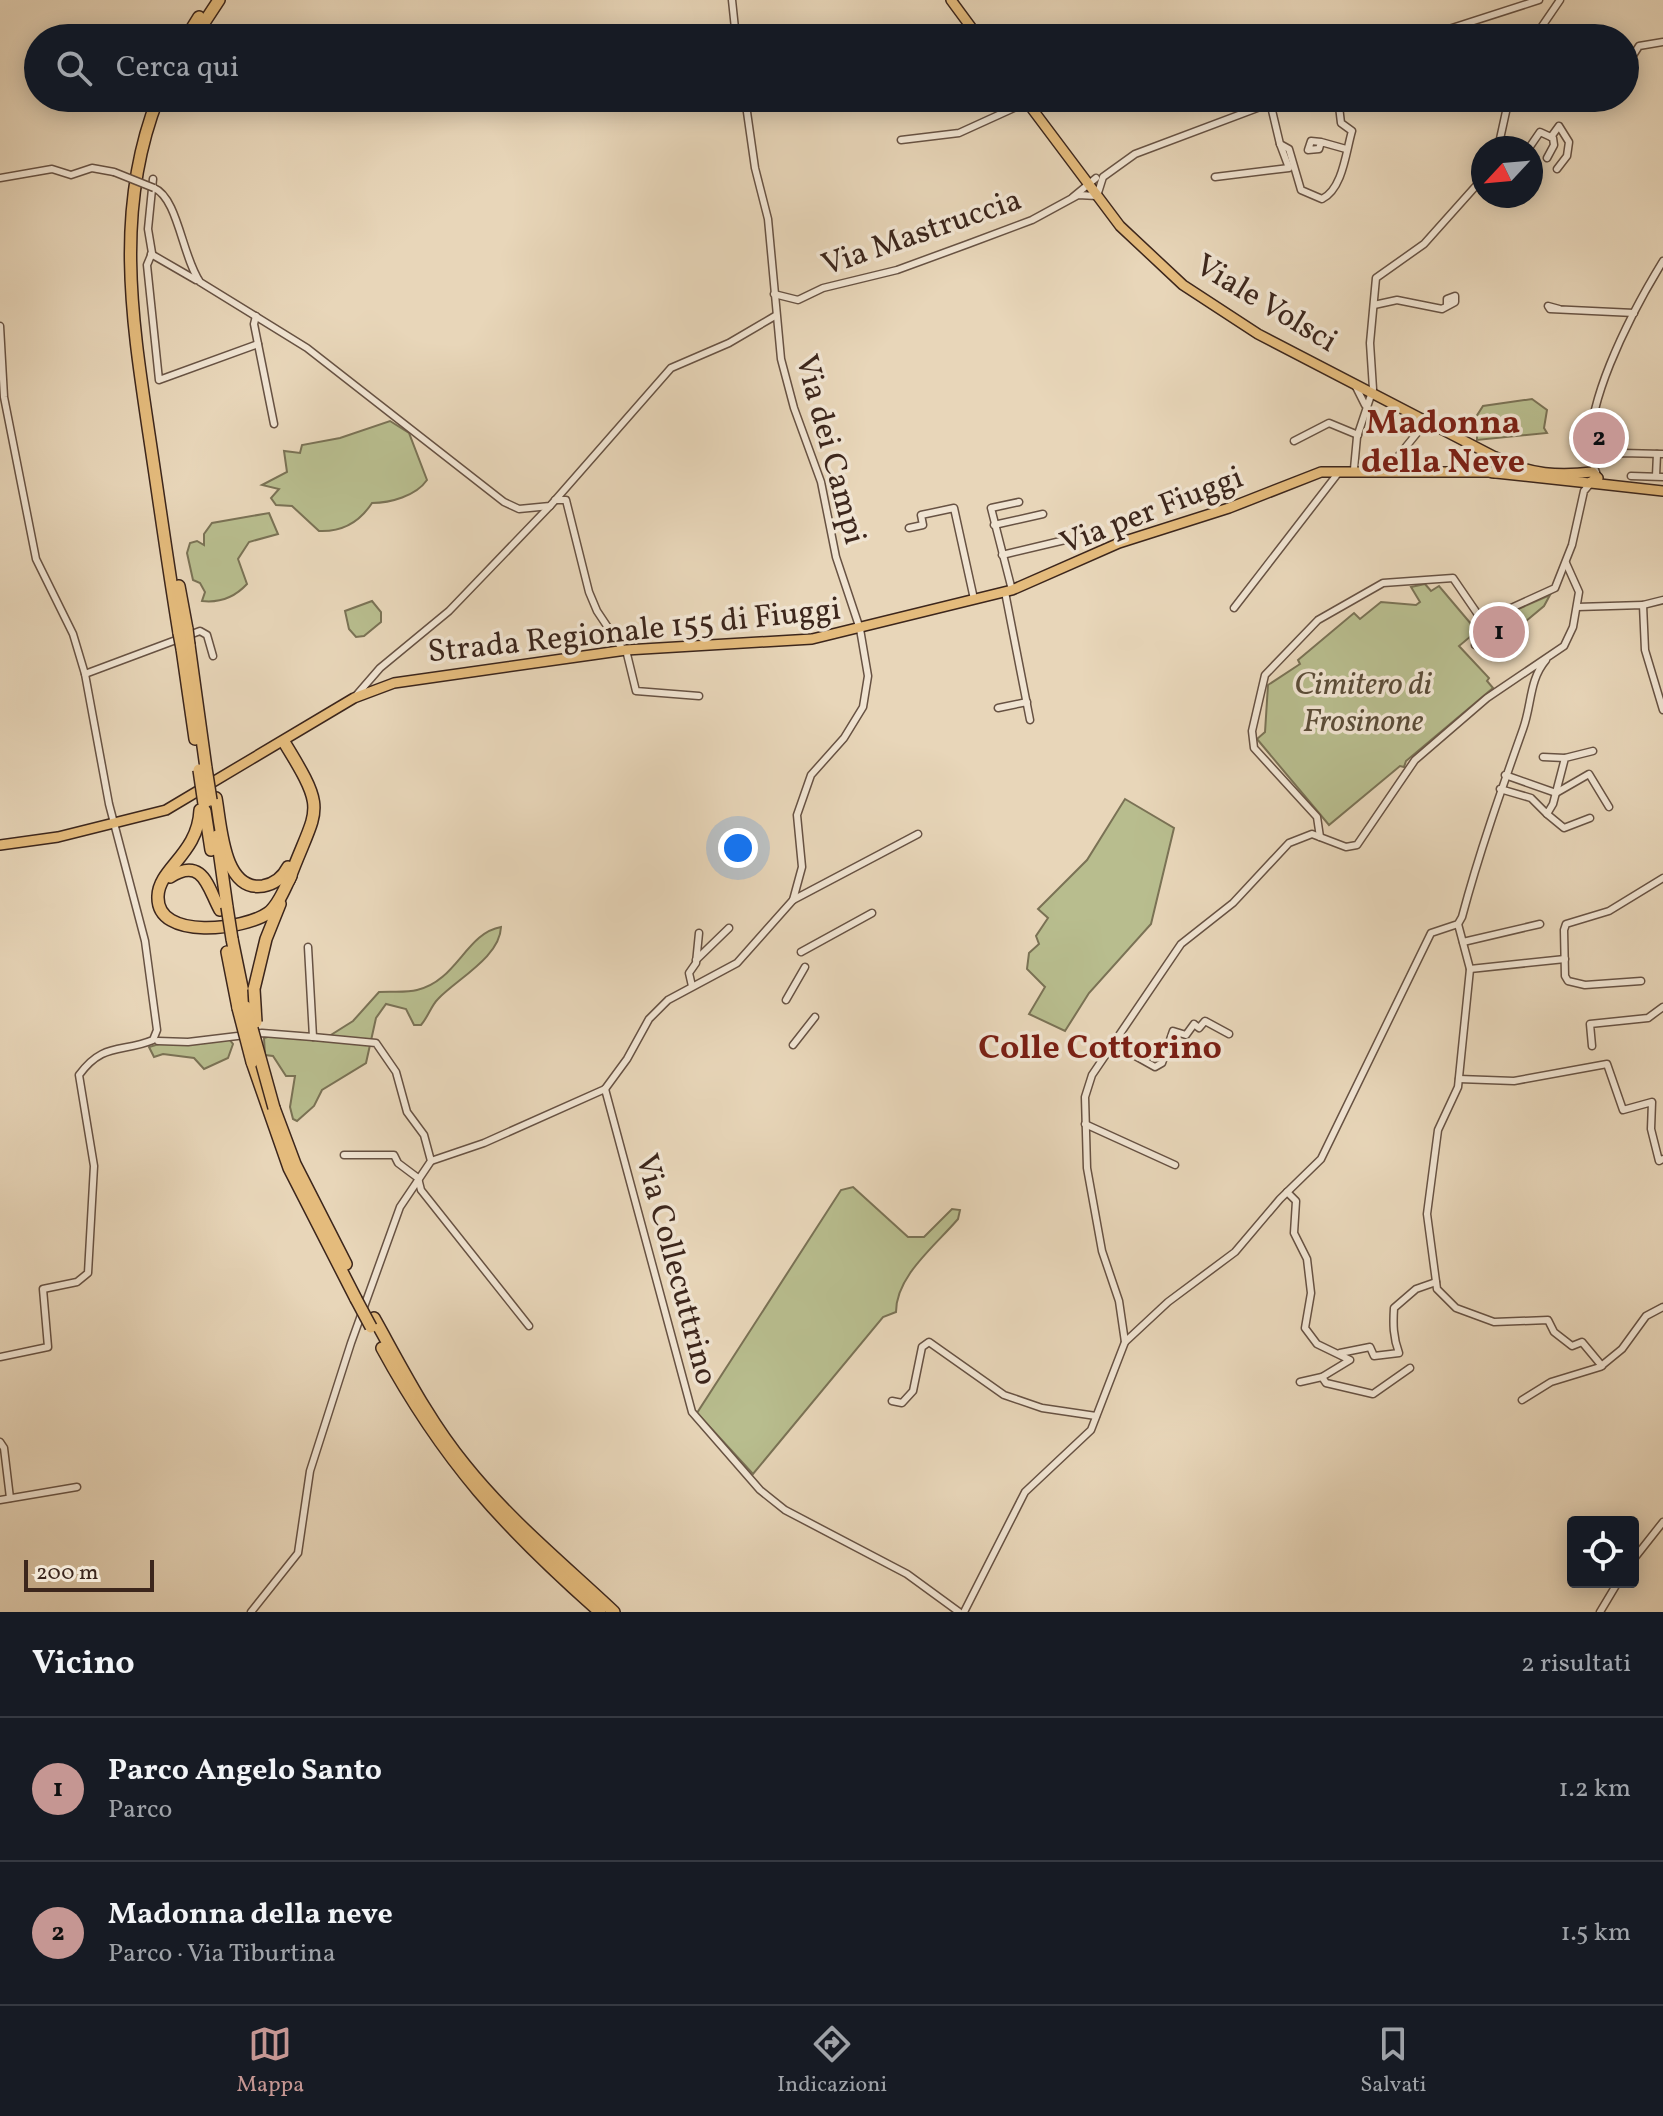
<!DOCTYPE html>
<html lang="it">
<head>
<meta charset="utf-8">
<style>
  :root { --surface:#171b24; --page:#20242c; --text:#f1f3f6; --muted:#9ea1a6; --line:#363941; --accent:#c59692 }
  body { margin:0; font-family:Vollkorn,serif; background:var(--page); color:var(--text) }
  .controls { position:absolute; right:24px; bottom:24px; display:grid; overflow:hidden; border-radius:8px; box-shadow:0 4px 20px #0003 }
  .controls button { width:72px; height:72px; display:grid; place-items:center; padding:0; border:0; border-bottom:2px solid var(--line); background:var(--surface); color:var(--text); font:40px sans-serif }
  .compass { position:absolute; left:1471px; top:136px; width:72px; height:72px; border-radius:50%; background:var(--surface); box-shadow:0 4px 20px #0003; rotate:244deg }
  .scale { position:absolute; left:24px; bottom:20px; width:130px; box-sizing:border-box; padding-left:8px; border:4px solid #3c261c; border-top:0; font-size:22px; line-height:28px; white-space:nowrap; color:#3c261c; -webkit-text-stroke:6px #f0e4d2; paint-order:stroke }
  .you { position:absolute; left:738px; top:848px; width:28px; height:28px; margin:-20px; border:6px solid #fff; border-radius:50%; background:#1a73e8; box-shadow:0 0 0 12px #1a73e833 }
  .badge { display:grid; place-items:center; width:52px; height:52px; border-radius:50%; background:var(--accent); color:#111; font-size:26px; font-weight:700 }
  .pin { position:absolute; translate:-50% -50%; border:4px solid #fff; box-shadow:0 2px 8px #0006 }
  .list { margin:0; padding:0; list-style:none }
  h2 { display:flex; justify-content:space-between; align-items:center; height:104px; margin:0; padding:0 32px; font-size:34px }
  h2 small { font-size:26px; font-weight:400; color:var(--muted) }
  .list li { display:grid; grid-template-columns:52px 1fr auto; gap:24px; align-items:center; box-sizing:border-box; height:144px; padding:0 32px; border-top:2px solid var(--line) }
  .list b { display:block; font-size:30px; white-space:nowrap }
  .list p { margin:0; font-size:26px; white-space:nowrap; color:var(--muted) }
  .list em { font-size:26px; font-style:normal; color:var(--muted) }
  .icon { flex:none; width:44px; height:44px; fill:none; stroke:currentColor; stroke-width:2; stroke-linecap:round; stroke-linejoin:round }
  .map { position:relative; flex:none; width:1663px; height:1612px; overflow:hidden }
  .search { position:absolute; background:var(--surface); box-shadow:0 4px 20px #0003; left:24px; right:24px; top:24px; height:88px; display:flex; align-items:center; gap:20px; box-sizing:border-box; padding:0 28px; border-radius:44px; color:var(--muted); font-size:30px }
  .sheet { height:392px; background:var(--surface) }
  nav { display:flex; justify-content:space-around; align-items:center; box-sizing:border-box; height:112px; border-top:2px solid var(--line); background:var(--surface); font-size:22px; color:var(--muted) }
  nav a { display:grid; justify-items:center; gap:4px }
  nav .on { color:var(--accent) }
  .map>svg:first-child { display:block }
</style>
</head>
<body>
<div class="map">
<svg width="1663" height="1612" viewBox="0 0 1663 1612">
  <rect width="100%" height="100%" fill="#e8d6b9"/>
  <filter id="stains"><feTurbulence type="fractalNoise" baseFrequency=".0025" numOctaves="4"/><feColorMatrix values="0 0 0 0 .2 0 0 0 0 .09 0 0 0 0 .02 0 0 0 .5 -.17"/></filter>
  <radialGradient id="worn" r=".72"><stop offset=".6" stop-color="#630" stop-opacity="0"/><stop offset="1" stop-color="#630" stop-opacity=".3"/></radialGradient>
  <g fill="#b8bd8e" stroke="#7a7255" stroke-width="2">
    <polygon points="1532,399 1547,410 1544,428 1547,433 1477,440 1477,435 1482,434 1476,417 1483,406"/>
    <path d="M390 421 409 433 427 480C416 496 390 503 372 503 359 523 342 532 319 531L292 506 276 505 271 498 279 489 262 485 287 472 284 451 300 453 302 445 340 438Z"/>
    <path d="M269 513 278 534 249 542 238 559 247 584C235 597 220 603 202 601L205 592 200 583 193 580 187 553 190 543 197 541 204 545V534L212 523Z"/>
    <polygon points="1425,584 1431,591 1439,586 1477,631 1459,646 1489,678 1487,681 1493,688 1406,761 1404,767 1400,766 1329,825 1257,739 1265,732 1268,685 1300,664 1298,660 1354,613 1360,619 1381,602 1416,605 1420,602 1411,587"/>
    <polygon points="1550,595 1544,606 1489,652 1476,646 1498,618"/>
    <polygon points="372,601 381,612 381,622 364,636 356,637 349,629 345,611"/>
    <polygon points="1125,799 1174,828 1151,924 1089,993 1065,1031 1029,1014 1045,987 1027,969 1029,953 1039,944 1036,936 1048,918 1038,909 1087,860"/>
    <path d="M501 927C500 957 457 979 438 999 431 1006 428 1017 421 1025H414L406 1009 386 1004 376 1018 366 1063 322 1090 314 1106 297 1121 293 1119 290 1107 295 1076H286L273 1056 265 1055 264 1038 278 1034 326 1038 353 1021 379 992C391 991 406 993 417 990 457 981 466 933 501 927Z"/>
    <polygon points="229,1039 233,1044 228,1058 204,1069 194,1058 163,1054 154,1057 149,1047 169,1041"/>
    <path d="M853 1187 908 1237H924L952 1209 960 1210 958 1219C935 1246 896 1276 896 1312L883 1317 753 1474 697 1413 841 1190Z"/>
  </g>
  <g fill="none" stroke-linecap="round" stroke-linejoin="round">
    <defs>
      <g id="minor">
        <polyline points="732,0 736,38"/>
        <polyline points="1168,38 1177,35"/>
        <polyline points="1421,38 1539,0"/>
        <polyline points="1534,38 1560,0"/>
        <polyline points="1625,68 1639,46 1663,42"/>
        <path d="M1270 102 1280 144 1289 149 1301 190 1322 199C1343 189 1346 151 1352 131L1341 123 1338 98"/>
        <polyline points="1551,137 1559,126 1569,142 1567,156 1557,169"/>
        <polyline points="901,140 959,133 1027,102"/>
        <polyline points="1321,142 1311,141 1308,150 1319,149 1321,142 1346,149"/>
        <polyline points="1498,148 1509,98"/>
        <polyline points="1529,148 1540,132 1553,138 1554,145 1547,158"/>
        <polyline points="1215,177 1289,168 1280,144"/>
        <polyline points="0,178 52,169 71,175 92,168 114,172"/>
        <polyline points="153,179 148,229 152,253 147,265 159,380 258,344"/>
        <path d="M154 188C178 198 182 256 200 282L307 348 504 502 519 509 550 506 671 368 729 343 775 316"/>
        <polyline points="1073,197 1096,178"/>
        <polyline points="151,254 196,280"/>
        <polyline points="774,294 798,300 823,288 897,270 968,244 1032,220 1078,195 1097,196 1103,177 1135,154 1284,98"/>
        <polyline points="1374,305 1397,300 1442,309 1455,302 1455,296 1447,299 1447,306"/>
        <polyline points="1559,309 1548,306 1550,309 1634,313"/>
        <polyline points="256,316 254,324 274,424"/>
        <path d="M0 326 4 397 36 559 73 634 85 674 109 804 145 941 157 1030 153 1040C121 1053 103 1042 79 1075L94 1166 88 1273 77 1282 43 1289 48 1347 0 1357"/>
        <polyline points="1356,387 1365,405"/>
        <polyline points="1294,441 1329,423 1358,435"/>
        <polyline points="1590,459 1596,461 1622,453 1663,454"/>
        <polyline points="1354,469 1357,437 1373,389 1370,343 1376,278 1424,244 1483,178"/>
        <polyline points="1387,470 1426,422"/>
        <path d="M1596 472C1571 422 1636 305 1663 261"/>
        <polyline points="1631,476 1663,477"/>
        <polyline points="1656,476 1657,454"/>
        <polyline points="555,500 566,500 589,592 597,611 623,650"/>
        <polyline points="994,525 1043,514"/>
        <polyline points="909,528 923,525 921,515 954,508 974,599"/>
        <polyline points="1002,555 1065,540"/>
        <polyline points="1012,590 991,508 1019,502"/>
        <polyline points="1005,592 1030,720"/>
        <polyline points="1643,605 1663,600"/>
        <polyline points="1577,607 1643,605 1645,650 1663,710"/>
        <polyline points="1234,608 1339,472"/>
        <polyline points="1475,645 1496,617"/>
        <polyline points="626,650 636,691 699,696"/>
        <path d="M1546 660C1529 680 1532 704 1523 729 1501 791 1479 853 1462 917L1458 924 1431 933 1321 1159 1280 1199 1235 1252 1168 1302 1125 1342 1119 1301 1102 1251 1087 1168 1085 1097 1092 1075 1181 944 1233 903 1289 843 1312 834 1346 847 1357 845 1415 760 1487 698 1564 646 1573 627 1579 592 1566 563"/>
        <polyline points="85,674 200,631 207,635 213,656"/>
        <polyline points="354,698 380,668 449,611 550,506"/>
        <polyline points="998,708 1027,702"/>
        <polyline points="1543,757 1565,758"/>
        <polyline points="1505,775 1556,793 1589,774 1609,807"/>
        <polyline points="1500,789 1531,798 1547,814 1553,804 1565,758 1593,751"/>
        <polyline points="1547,814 1564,828 1590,818"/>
        <polyline points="1320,837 1317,817 1254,748 1252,731 1265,675 1318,620 1383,583 1453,578 1479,616 1487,619 1555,588 1572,545 1584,491 1590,484"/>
        <polyline points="793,900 918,834"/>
        <polyline points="1458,924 1470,969 1458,1087 1438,1130 1427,1214 1437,1289 1456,1308 1494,1322 1548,1320 1554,1332 1572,1346 1582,1342 1602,1366"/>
        <polyline points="1463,942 1540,924"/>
        <polyline points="801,952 872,913"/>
        <polyline points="696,960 729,928"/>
        <polyline points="1470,969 1565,959"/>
        <polyline points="1641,981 1585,985 1568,981 1565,976 1564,930 1566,924 1609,911 1663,878"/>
        <polyline points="692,986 689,973 696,963 699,933"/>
        <polyline points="786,1000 805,967"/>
        <polyline points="158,1041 188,1042 262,1033 313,1037 308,947"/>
        <polyline points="1114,1044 1155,1067 1162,1063 1173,1031 1186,1035 1194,1024 1199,1028 1205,1021 1229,1034"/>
        <polyline points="793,1045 815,1017"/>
        <polyline points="1592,1046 1590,1024 1648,1018 1663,1007"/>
        <polyline points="1459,1079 1514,1081 1607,1064 1623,1110 1652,1102 1651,1129 1659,1161 1663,1159"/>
        <polyline points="605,1089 627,1059 649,1019 668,1000 737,963 793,900 802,867 797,815 811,775 844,738 863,707 868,676 860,629 836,557 821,482 794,408 781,359 768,219 755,168 745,98"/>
        <polyline points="605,1089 692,1412 760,1490 785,1510 907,1574 959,1612"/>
        <polyline points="1085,1124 1175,1165"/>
        <polyline points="344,1155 394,1155 398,1163 418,1178 421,1190 529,1326"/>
        <polyline points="431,1161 484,1143 605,1089"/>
        <polyline points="1287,1192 1296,1201 1294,1233 1307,1259 1311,1293 1305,1328 1317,1344 1350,1360 1322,1377 1300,1382"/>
        <path d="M1340 1353 1370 1347 1374 1356 1399 1353C1393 1337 1393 1324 1394 1308L1416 1289 1436 1282"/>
        <polyline points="1322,1377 1326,1383 1373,1394 1410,1368"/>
        <polyline points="1522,1400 1551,1382 1600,1367 1622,1349 1646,1316 1663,1307"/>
        <polyline points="892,1401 902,1403 913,1391 922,1347 929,1342 1004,1395 1042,1408 1096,1416"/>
        <polyline points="0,1442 4,1448 10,1498"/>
        <polyline points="0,1500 77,1487"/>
        <polyline points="1633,1560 1663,1522"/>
        <polyline points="251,1612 298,1553 310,1471 351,1343 400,1207 431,1161 424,1135 407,1112 396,1072 376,1043 313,1037"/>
        <polyline points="964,1612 1025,1492 1091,1430 1125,1342"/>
        <polyline points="1600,1612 1618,1582"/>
      </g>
      <g id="major">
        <polyline points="951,0 979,38"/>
        <polyline points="1024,98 1120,226 1183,285 1258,334 1497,458"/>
        <circle cx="1494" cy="465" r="8"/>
        <path d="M1496 473 1589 483 1598 478 1592 472C1558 476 1531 474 1499 459"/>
        <polyline points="1591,483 1663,491"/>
        <polyline points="0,845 58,837 166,810 354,698 394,683 626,650 812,639 1012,590 1119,543 1229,508 1321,472 1491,472"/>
      </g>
      <g id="highway">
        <polyline points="186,38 199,17"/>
        <polyline points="194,38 219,0"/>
        <path d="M158 98C114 209 132 320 149 434 159 500 168 566 179 633"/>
        <polyline points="179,586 187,629"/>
        <polyline points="189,645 206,768"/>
        <polyline points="182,649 195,739"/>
        <path d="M284 742C329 815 317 805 289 880"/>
        <path d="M216 798C221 825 223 892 263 886 274 884 283 877 288 867"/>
        <path d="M200 810C198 854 159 868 158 896 156 942 246 929 268 913 279 905 285 887 291 876"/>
        <polyline points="205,811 211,850"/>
        <polyline points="217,836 227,907"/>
        <path d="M170 877C204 856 208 889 220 910"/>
        <polyline points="232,939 246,1007"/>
        <polyline points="227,952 238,1008"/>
        <polyline points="254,989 266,939 280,904"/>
        <polyline points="252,1062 289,1168 356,1299"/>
        <polyline points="274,1108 295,1164 346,1264"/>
        <path d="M374 1318C402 1368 428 1420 465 1465 509 1520 563 1564 614 1612"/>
        <path d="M382 1348C444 1462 504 1527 600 1612"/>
      </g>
    </defs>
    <use href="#minor" stroke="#675243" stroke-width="9"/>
    <use href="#major" stroke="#3c261c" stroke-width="12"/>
    <use href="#highway" stroke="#3c261c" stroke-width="14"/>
    <use href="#minor" stroke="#f0e4d2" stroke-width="6"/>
    <use href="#major" stroke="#e4bb7c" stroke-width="9"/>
    <use href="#highway" stroke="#e4bb7c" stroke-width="11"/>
    <defs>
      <polyline id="minor-bridge" points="114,172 154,188"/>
      <g id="highway-bridge">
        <polyline points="187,629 189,645"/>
        <polyline points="179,633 182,649"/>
        <polyline points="206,768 211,800"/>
        <polyline points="199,770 204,804"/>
        <polyline points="227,907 232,939"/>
        <polyline points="254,989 256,1022"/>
        <polyline points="246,1007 274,1108"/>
        <polyline points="238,1008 252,1062"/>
        <polyline points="356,1299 371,1327"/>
      </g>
    </defs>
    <use href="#minor-bridge" stroke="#675243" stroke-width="9" stroke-linecap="butt"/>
    <use href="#highway-bridge" stroke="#3c261c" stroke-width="14" stroke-linecap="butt"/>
    <use href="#minor-bridge" stroke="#f0e4d2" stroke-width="6"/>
    <use href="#highway-bridge" stroke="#e4bb7c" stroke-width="11"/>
  </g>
  <g text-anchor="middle" stroke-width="7" stroke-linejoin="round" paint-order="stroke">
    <g font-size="32" fill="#3c261c" stroke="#f0e4d2">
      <text transform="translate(921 231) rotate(-19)" y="11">Via Mastruccia</text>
      <text transform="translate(1267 302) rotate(31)" y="11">Viale Volsci</text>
      <text transform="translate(832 449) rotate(75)" y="11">Via dei Campi</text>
      <text transform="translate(1151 509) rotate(-21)" y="11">Via per Fiuggi</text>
      <text transform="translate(634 629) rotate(-6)" y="11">Strada Regionale 155 di Fiuggi</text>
      <text transform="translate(678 1269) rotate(75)" y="11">Via Collecuttrino</text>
    </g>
    <g font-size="32" font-style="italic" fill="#5b4c38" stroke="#f0e4d2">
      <text x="1363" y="694">Cimitero di<tspan x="1363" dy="37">Frosinone</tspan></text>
    </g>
    <g font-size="34" font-weight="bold" fill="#7a1f14" stroke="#f0e4d2">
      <text x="1443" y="433">Madonna<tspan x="1443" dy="39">della Neve</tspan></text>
      <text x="1100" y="1058">Colle Cottorino</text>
    </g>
  </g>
  <rect width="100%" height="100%" filter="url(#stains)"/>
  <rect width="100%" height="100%" fill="url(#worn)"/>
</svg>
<div class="controls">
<button><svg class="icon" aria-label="locate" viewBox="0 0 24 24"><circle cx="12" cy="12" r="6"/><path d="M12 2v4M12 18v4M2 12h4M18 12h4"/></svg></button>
</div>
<svg class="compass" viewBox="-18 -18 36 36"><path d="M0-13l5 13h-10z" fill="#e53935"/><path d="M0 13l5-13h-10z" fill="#9ea1a6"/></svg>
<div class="scale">200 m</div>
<div class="you"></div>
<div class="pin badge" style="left:1499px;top:632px">1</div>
<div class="pin badge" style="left:1599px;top:438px">2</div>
<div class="search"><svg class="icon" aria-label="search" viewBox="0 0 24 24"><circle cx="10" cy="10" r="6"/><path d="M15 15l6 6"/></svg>Cerca qui</div>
</div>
<section class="sheet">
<h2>Vicino<small>2 risultati</small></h2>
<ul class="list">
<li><span class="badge">1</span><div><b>Parco Angelo Santo</b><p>Parco</p></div><em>1.2 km</em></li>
<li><span class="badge">2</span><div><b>Madonna della neve</b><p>Parco · Via Tiburtina</p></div><em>1.5 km</em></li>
</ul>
</section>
<nav>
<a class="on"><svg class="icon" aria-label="map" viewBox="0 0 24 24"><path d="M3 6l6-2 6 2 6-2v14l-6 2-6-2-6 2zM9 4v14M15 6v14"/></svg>Mappa</a>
<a><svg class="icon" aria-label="directions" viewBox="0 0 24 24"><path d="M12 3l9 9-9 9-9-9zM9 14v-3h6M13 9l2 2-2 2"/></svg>Indicazioni</a>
<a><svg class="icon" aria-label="saved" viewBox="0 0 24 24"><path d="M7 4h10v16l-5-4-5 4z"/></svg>Salvati</a>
</nav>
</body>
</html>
